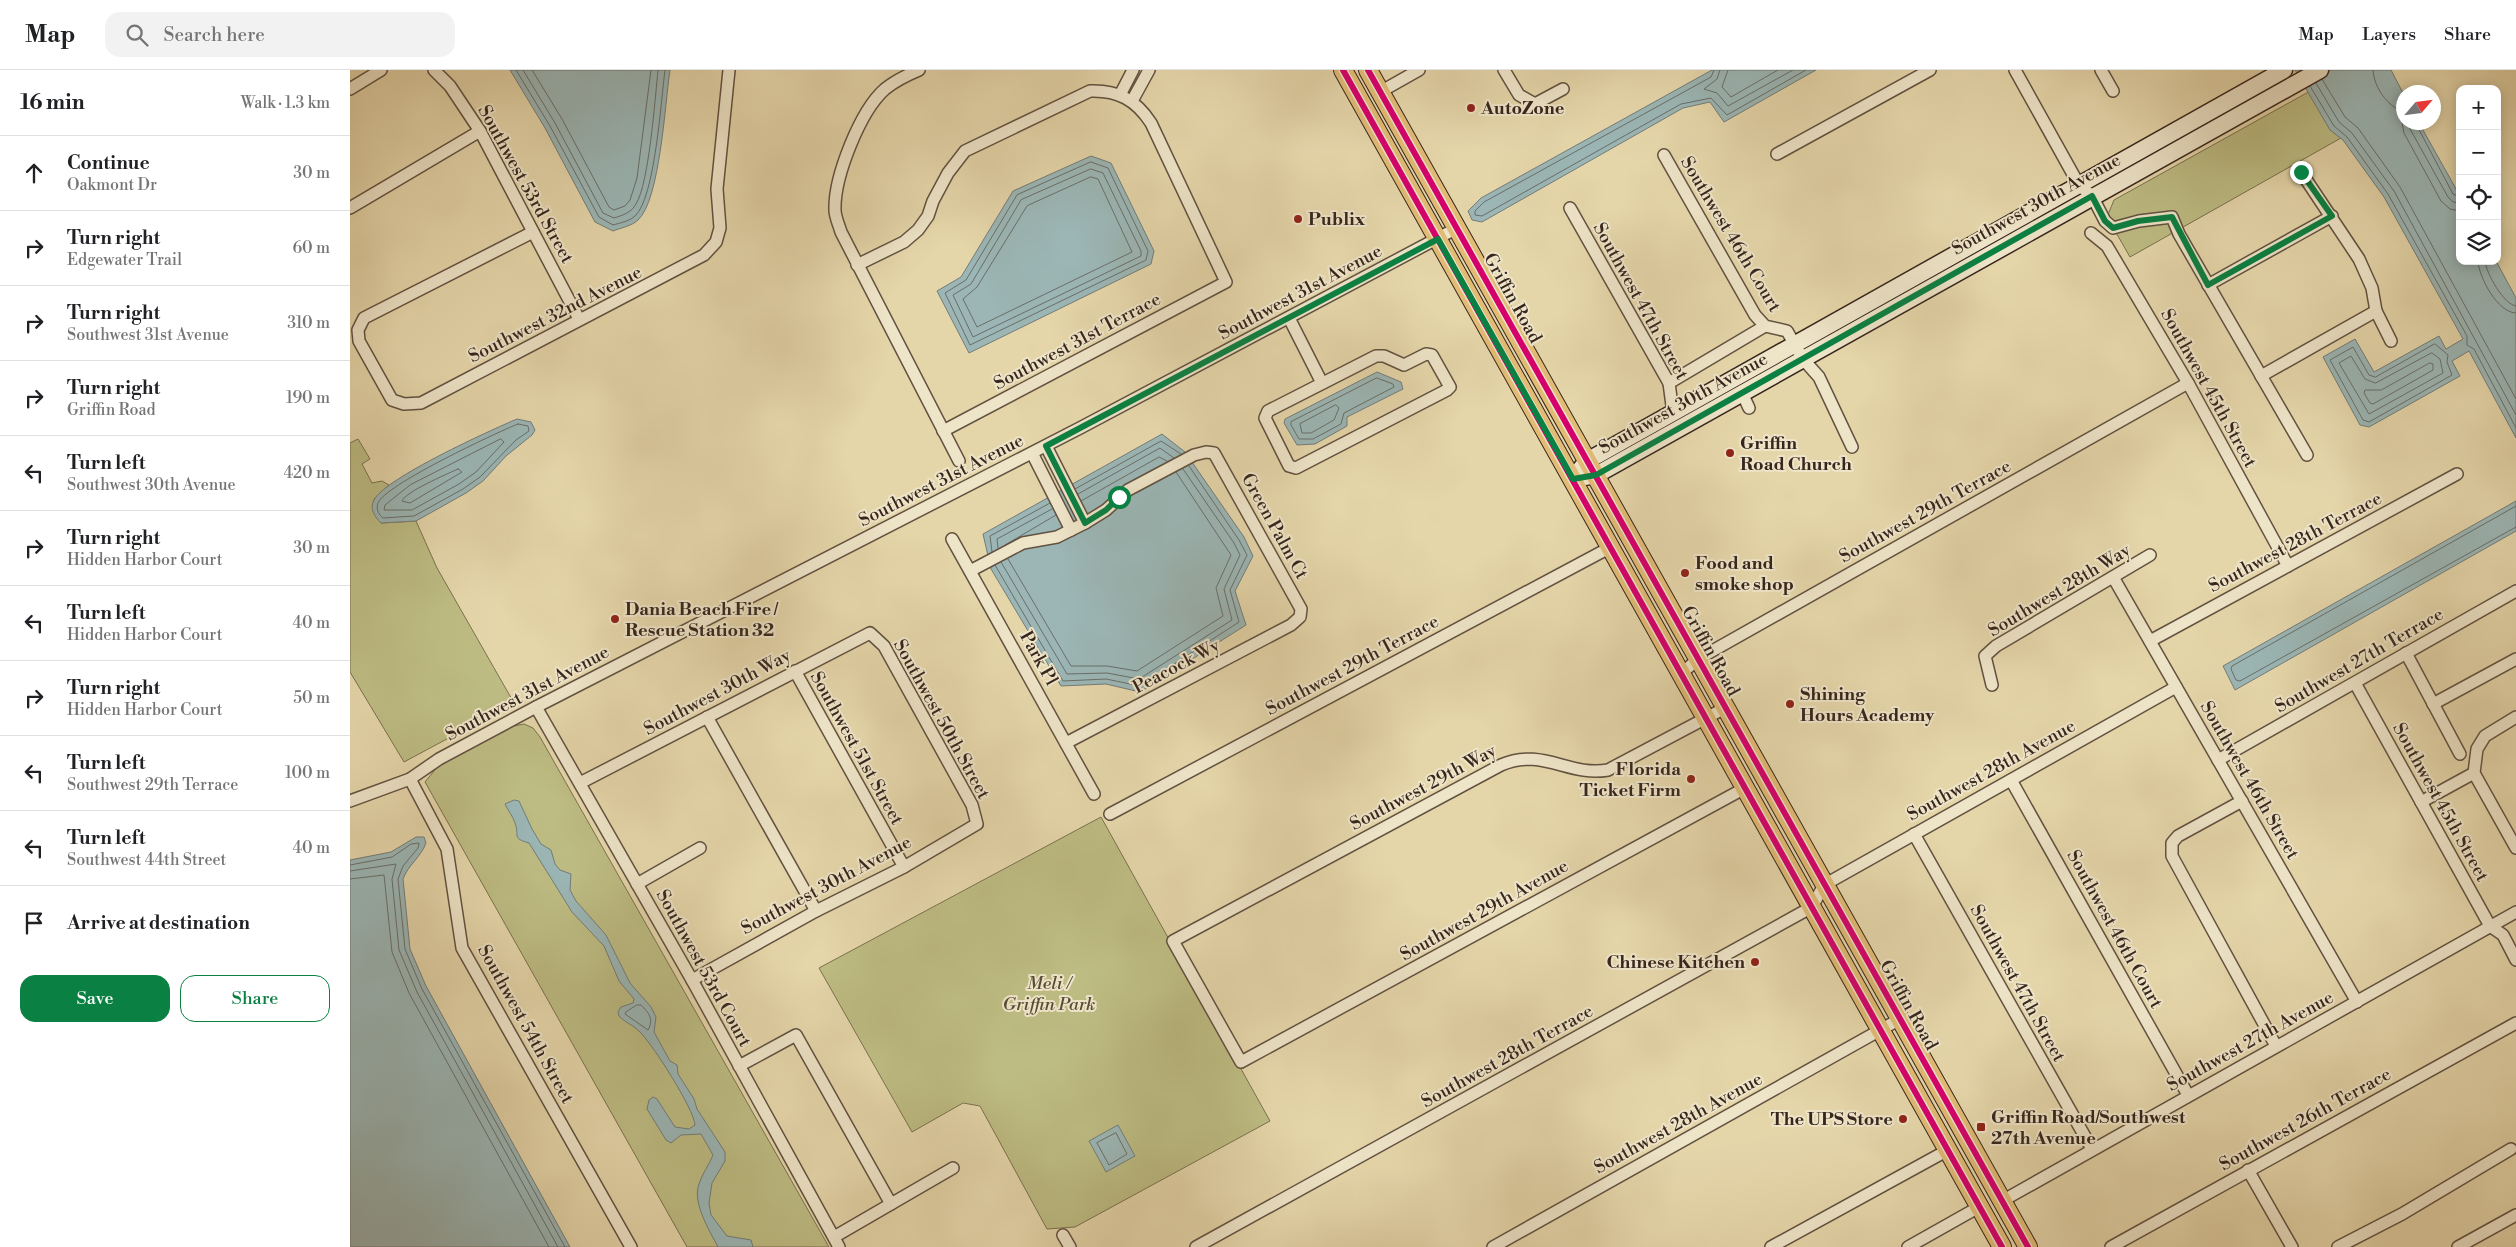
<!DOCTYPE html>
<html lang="en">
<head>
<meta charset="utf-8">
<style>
  :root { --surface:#fff; --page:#f2f2f2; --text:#202124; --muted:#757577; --line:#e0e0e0; --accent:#0b8043 }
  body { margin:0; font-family:"Libre Bodoni",serif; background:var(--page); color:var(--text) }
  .controls { position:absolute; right:15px; top:15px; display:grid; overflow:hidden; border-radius:10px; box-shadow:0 2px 12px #0003 }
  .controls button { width:45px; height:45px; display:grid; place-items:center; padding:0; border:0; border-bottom:1px solid var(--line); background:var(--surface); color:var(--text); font:25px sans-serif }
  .compass { position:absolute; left:2046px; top:15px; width:45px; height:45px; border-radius:50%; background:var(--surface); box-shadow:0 2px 12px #0003; rotate:62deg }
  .stop { position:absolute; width:15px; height:15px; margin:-11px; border:4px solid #0b8043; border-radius:50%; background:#fff }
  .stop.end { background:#0b8043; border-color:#fff; box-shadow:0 1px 5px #0008 }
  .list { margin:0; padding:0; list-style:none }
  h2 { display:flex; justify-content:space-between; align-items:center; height:65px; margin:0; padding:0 20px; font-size:21px }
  h2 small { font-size:16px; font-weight:400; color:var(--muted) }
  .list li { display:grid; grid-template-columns:32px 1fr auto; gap:15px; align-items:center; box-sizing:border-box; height:75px; padding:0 20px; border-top:1px solid var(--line) }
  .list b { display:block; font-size:19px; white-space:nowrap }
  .list p { margin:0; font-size:16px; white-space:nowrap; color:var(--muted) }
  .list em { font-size:16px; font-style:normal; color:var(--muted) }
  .actions { display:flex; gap:10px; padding:15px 20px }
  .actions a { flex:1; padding:11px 0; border:1px solid var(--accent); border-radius:15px; text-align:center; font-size:18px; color:var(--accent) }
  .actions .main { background:var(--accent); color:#fff }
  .icon { flex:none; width:28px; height:28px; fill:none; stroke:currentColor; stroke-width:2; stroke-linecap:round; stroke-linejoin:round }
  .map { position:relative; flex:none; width:2166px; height:1177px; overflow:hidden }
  header { display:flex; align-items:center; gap:30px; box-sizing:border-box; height:70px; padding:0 25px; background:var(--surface); border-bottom:1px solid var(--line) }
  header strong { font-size:24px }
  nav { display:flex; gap:28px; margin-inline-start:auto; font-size:18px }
  .search { width:350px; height:45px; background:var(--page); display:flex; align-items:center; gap:12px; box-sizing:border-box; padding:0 18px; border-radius:15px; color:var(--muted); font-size:19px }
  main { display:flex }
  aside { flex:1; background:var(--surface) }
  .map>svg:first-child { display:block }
</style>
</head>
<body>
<header>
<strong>Map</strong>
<div class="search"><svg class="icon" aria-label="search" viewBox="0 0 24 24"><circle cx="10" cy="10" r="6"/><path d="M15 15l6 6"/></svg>Search here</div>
<nav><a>Map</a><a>Layers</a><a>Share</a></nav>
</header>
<main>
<aside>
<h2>16 min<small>Walk · 1.3 km</small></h2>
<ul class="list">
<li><svg class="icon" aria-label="ahead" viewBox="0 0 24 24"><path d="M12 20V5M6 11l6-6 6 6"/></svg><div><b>Continue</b><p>Oakmont Dr</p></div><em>30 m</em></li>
<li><svg class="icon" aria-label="right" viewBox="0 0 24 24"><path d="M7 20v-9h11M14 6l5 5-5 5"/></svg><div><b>Turn right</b><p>Edgewater Trail</p></div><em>60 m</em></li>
<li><svg class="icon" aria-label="right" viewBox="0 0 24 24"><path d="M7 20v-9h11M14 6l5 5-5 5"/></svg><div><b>Turn right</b><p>Southwest 31st Avenue</p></div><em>310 m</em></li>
<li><svg class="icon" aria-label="right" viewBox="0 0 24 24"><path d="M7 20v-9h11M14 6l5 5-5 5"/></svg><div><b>Turn right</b><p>Griffin Road</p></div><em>190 m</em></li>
<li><svg class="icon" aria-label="left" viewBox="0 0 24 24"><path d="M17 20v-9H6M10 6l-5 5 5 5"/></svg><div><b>Turn left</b><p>Southwest 30th Avenue</p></div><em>420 m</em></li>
<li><svg class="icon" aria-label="right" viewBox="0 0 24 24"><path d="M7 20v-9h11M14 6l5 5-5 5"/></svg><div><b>Turn right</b><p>Hidden Harbor Court</p></div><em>30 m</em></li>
<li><svg class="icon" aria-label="left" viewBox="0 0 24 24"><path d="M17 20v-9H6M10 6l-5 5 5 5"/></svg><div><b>Turn left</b><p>Hidden Harbor Court</p></div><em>40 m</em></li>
<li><svg class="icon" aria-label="right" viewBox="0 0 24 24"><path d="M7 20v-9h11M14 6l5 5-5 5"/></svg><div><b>Turn right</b><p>Hidden Harbor Court</p></div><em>50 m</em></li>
<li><svg class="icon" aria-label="left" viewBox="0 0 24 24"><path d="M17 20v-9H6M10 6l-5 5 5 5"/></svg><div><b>Turn left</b><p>Southwest 29th Terrace</p></div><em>100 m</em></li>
<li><svg class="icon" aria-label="left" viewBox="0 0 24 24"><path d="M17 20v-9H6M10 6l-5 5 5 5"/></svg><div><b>Turn left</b><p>Southwest 44th Street</p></div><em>40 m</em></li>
<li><svg class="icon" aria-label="arrive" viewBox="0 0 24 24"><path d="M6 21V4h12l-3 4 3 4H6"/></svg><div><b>Arrive at destination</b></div></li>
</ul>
<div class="actions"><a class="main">Save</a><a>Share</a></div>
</aside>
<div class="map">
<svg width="2166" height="1177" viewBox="0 0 2166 1177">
  <rect width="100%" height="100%" fill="#e5d6aa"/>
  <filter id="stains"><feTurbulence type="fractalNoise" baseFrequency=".004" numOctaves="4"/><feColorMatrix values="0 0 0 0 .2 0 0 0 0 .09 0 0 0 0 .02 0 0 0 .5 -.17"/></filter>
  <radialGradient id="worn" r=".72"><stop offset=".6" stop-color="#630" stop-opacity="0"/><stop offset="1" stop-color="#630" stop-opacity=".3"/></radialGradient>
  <g fill="#bdbc83" stroke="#7a7150">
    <polygon points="1980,10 2007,59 1780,187 1757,147 1764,130"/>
    <polygon points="8,369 20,389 12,394 22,413 32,411 39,415 24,429 31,453 66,451 87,498 164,633 54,692 0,602 0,373"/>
    <polygon points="174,654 183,658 190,667 479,1177 337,1177 75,712 88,696 164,656"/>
    <polygon points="751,747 920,1051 725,1157 697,1159 630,1036 613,1033 562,1062 469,898"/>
  </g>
  <g fill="#9bb6b5" stroke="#737c79">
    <path d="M160 0H320C315 33 310 130 288 150 282 156 270 158 263 161L245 152 195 58Z"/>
    <polygon points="1362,0 1466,0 1374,52 1360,32 1333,38 1132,152 1122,150 1118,141 1131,128"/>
    <polygon points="1945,0 2041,0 2053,23 2054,52 2069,53 2110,126 2110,191 2146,191 2166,228 2166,368 2119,281 2102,291 2110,306 2019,357 2010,355 1973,287 2005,269 2024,302 2089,266 2096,279 2113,269 2034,127 1993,70 1980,60"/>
    <polygon points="741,86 761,93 804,181 801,194 619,283 587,221 611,207 663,121"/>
    <polygon points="1027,302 1051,312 1053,319 997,347 997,356 965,374 947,375 934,353 935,349"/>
    <path d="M167 349 181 352 185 360 182 365 156 386 133 411 116 423 66 451 31 453C25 447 19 439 24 430 35 408 141 360 167 349Z"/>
    <polygon points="812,364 835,382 894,467 903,486 885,521 896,555 790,622 756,614 711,616 641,499 633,464"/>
    <polygon points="2166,431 2166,461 1885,620 1873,596"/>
    <path d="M164 730 169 731 182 759 191 774 201 780 205 794 210 800 221 804 220 820 226 831 256 865 280 913 301 937 306 947 304 962 320 991 327 995 328 1004 344 1029 347 1039 375 1082V1091L362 1113 359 1133 361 1145 377 1166 401 1170 403 1177H368C359 1160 342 1132 349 1114 352 1104 359 1095 363 1085L351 1064 331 1065 321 1073 316 1070 297 1039 299 1030 303 1027 307 1029 325 1057 339 1059 345 1055C344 1039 303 975 290 962 284 955 275 953 269 946L268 942 271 937 283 933 284 929 269 911 254 876 222 842 179 773C161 768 170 766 165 753 163 746 158 741 155 734Z"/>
    <path d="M66 767H74L76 773C71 787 58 795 53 809L60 879 76 916 220 1177H0V790L41 782Z"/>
    <polygon points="768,1055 785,1086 756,1102 739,1071"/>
  </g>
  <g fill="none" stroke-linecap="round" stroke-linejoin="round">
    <g stroke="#696e6a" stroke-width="1">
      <path d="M166 0 200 56 249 147 263 155C270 153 280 151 285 146 305 128 311 30 315 0"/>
      <path d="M173 0 205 53 253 143 264 148C273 145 281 143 286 134 299 113 305 29 308 0"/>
      <polyline points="182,0 212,49 259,137 264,140 275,136 280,130 287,108 301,0"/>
      <polyline points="1364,0 1361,7 1134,132 1125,141 1125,145 1132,146 1331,34 1361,28 1377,45 1456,0"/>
      <polyline points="1370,0 1367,9 1354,19 1367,23 1378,36 1443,0"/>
      <polyline points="1378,0 1372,17 1381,27 1428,0"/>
      <path d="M2023 0C2024 18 2038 37 2054 42"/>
      <polyline points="1972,9 1995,47 2008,58 2050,117 2166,329"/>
      <polyline points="1966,13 1989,52 2002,63 2044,121 2166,345"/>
      <polyline points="1960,16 1984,56 1997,67 2038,124 2117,266 2117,275 2124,279 2166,358"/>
      <polyline points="2054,45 2052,53 2054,63 2091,131 2100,139 2110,141"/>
      <polyline points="2059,52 2060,59 2098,127 2103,132 2110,133"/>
      <polyline points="2065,52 2103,124 2110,127"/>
      <polygon points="741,92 758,98 798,181 796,190 620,275 595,223 616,210 667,125"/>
      <polygon points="741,99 753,103 791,181 791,186 623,267 603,225 621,214 671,130"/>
      <polygon points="741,107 748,109 782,182 627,257 613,229 627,217 677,136"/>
      <path d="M2128 191C2129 208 2148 243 2166 243"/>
      <path d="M2135 191C2136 203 2154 235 2166 236"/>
      <polygon points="2085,274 2098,285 2097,292 2102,305 2019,352 2013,350 1980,290 2003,277 2019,305 2025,307"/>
      <polygon points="2082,283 2090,289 2093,303 2019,344 1989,293 2001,286 2015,309 2025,313"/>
      <polygon points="2080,293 2083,294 2083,300 2023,334 2020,333 2014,323 2015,320 2031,320"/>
      <polygon points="1027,308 1043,314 1044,317 994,343 991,354 963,369 949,369 941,355 941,352"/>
      <polygon points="986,335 989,338 984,350 961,363 952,363 950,354"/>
      <path d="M168 354 178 356 179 361 166 370 130 407 113 419 64 446 33 448C28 444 25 437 29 431 42 412 143 364 168 354Z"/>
      <polygon points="151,369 154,372 126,402 109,414 62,440 34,440 35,435 60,415"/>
      <path d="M108 399 112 402 60 433 52 431C55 422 97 404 108 399Z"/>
      <polyline points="725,419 811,371 831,384"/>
      <polyline points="728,424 810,378 824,388"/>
      <polyline points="731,431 809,387 817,391"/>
      <polyline points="2166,436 1882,596 1881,599 1886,610 1890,611 2166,457"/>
      <polyline points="655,475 706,445"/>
      <polyline points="648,478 647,469 702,439"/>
      <polyline points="642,482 640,466 700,433"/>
      <polyline points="658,489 721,596 757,596 787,601 873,546 866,518 881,485 826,402"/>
      <polyline points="651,492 717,604 757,603 789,609 882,550 874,519 890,485 884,473 833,399"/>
      <polyline points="645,495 713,611 756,609 790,616 889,552 880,520 897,485 889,470 839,396"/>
      <polyline points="0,795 42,787 61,774 69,773 68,778 53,796 48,809 55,879 72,919 215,1177"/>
      <polyline points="0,801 46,794 42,809 49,880 67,922 208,1177"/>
      <polyline points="0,809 34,805 42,882 59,923 199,1177"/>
      <path d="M287 935H291C299 943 304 949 298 960L275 944 276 942Z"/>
      <polygon points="766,1063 777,1084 759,1095 747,1073"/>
    </g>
    <defs>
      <g id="minor">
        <polyline points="84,0 100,16 130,61 229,249"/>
        <path d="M569 0C557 5 545 11 535 19 510 41 484 107 485 140 485 147 489 155 491 162L609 391"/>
        <polyline points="1154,0 1169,25 1185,34 1213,19"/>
        <polyline points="1665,0 1729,115 1742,126 1755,151 1763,158 1789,151 1822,147 1829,164 1957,385"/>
        <polyline points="1751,0 1763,21"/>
        <polyline points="0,19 31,0"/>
        <polyline points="1030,22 1069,0"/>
        <polyline points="770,25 783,0"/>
        <polyline points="782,31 799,0"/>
        <polyline points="1427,84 1580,0"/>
        <polyline points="1314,85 1405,245 1415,256 1437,261 1453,289 1469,307 1502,377"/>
        <polyline points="1951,102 2009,189 2022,218 2026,241 2041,271"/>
        <polyline points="0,138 130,61"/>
        <polyline points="1220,138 1319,313 1323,343"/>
        <polyline points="183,162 14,248 8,260 9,271 42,330 54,334 71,333 354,185 366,172 370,158 367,119 379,0"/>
        <polyline points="1741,163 1757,176 1838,313 1938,496"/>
        <path d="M507 195 554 172 568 160 578 146 583 131 598 103 615 81 740 21C768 20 786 30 801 53L876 212 593 361"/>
        <polyline points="1858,215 1982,146"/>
        <polyline points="939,248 972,313"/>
        <polygon points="1076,284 1082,285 1100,317 1097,320 946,398 939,396 915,348 918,341 1026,286 1034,286 1054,295"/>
        <polyline points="1911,306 2026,241"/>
        <polyline points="1319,313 1415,256"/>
        <polyline points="1392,323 1399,338"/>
        <polyline points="696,376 735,453"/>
        <polyline points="682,383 721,460"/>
        <polyline points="602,469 744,724"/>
        <polyline points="620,501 673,473 707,467 735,453 756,440 778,420 844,385 856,382 864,383 951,539 950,547 941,555 716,673"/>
        <polyline points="1763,507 2007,932"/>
        <polyline points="1800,571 2107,404"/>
        <polyline points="2056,583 2110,684"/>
        <polyline points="445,601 554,797"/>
        <polyline points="1331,604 1348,589 1838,313"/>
        <polyline points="2005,613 2140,856 2153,865 2166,890"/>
        <polyline points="1642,615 1635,586 1646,576 1800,485"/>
        <polyline points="2083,634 2166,589"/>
        <polyline points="186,637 342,910 489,1177"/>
        <path d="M1375 638 1258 700C1218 707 1193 677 1151 695L823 871 891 992 1395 718"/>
        <polyline points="357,647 466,841"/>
        <polyline points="2166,647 2135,666 2127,679 2124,703 2166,778"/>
        <polyline points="1868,690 2166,521"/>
        <polyline points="60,709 97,779 112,878 281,1177"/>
        <polyline points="1661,710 1838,1025"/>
        <polyline points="230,713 520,563 534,576 622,735 627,754 554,797 466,841 342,910"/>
        <polyline points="0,731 60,709 89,689 186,637 730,358 1107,158"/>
        <polyline points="1892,731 1828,766 1822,773 1822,786 1926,976"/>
        <polyline points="2071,732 2124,703"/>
        <polyline points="760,744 1261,477"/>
        <polyline points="1564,764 1742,1079"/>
        <polyline points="287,814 350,778"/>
        <polyline points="389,996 446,965 541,1134"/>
        <polyline points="1898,1100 1942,1177"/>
        <polyline points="1652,1131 2166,842"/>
        <polyline points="713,1165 720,1177"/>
        <polyline points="484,1167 603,1098"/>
        <polyline points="846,1177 1462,837 1474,815 1826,617"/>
        <polyline points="1143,1177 1550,949"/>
        <polyline points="1421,1177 1598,1080"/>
        <polyline points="1558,1177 1629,1137"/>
        <polyline points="1761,1177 2166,953"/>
        <polyline points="1988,1177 2052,1144 2161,1079"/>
        <polyline points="2108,1177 2166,1145"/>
      </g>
      <g id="secondary">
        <polyline points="1229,401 1237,391 1934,0"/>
        <polyline points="1223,409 1246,405 1970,0"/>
      </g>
      <g id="primary">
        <polyline points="993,0 1652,1177"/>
        <polyline points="1018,0 1678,1177"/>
      </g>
    </defs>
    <use href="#minor" stroke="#625241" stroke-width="14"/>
    <use href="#secondary" stroke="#37261e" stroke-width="19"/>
    <use href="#primary" stroke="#37261e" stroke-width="20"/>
    <use href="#minor" stroke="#eee4c8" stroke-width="11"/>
    <use href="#secondary" stroke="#eee4c8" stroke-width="16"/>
    <use href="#primary" stroke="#e2bb75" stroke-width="18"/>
    <defs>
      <g id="cycleway">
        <polyline points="993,0 1652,1177"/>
        <polyline points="1018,0 1678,1177"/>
      </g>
    </defs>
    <use href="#cycleway" stroke="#eee4c8" stroke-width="9"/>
    <use href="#cycleway" stroke="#d6006c" stroke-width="6"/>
  </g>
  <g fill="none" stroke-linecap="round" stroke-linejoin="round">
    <polyline stroke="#0b8043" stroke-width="6" points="769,427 756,440 735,453 696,376 1088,169 1223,409 1246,405 1742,126 1755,151 1763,158 1788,151 1822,147 1858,215 1982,146 1951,102"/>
  </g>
  <g fill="#8f2418" stroke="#eee4c8" stroke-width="2">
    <circle cx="1121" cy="38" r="5"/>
    <circle cx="948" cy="149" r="5"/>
    <circle cx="1380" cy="383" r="5"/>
    <circle cx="1335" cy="503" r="5"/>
    <circle cx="265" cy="549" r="5"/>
    <circle cx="1440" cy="634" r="5"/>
    <circle cx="1341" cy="709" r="5"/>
    <circle cx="1405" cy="892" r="5"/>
    <circle cx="1553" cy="1049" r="5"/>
    <rect x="1626" y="1052" width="10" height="10" rx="2.5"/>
  </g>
  <g text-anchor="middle" stroke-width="4" stroke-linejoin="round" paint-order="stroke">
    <g font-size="18" font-weight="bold" fill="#37261e" stroke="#eee4c8" text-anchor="start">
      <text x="1131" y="44">AutoZone</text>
      <text x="958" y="155">Publix</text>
      <text x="1390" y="379">Griffin<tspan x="1390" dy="21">Road Church</tspan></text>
      <text x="1345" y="499">Food and<tspan x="1345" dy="21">smoke shop</tspan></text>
      <text x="275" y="545">Dania Beach Fire /<tspan x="275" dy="21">Rescue Station 32</tspan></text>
      <text x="1450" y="630">Shining<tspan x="1450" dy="21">Hours Academy</tspan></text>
      <text x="1331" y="705" text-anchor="end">Florida<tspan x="1331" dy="21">Ticket Firm</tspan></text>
      <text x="1395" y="898" text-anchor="end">Chinese Kitchen</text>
      <text x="1641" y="1053">Griffin Road/Southwest<tspan x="1641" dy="21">27th Avenue</tspan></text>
      <text x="1543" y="1055" text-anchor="end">The UPS Store</text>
    </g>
    <g font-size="18" fill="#37261e" stroke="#eee4c8">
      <text transform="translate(176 114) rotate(61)" y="6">Southwest 53rd Street</text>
      <text transform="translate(1686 134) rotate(-29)" y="6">Southwest 30th Avenue</text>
      <text transform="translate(1381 164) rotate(59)" y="6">Southwest 46th Court</text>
      <text transform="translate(950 222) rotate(-28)" y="6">Southwest 31st Avenue</text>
      <text transform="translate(1163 228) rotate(61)" y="6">Griffin Road</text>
      <text transform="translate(1291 231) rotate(61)" y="6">Southwest 47th Street</text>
      <text transform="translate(205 244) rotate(-27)" y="6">Southwest 32nd Avenue</text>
      <text transform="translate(727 271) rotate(-28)" y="6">Southwest 31st Terrace</text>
      <text transform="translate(1859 318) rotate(61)" y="6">Southwest 45th Street</text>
      <text transform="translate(1333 333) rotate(-29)" y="6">Southwest 30th Avenue</text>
      <text transform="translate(591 410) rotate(-27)" y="6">Southwest 31st Avenue</text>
      <text transform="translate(1575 441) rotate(-29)" y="6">Southwest 29th Terrace</text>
      <text transform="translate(925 456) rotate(61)" y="6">Green Palm Ct</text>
      <text transform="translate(1945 472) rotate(-28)" y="6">Southwest 28th Terrace</text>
      <text transform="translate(1709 520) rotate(-31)" y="6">Southwest 28th Way</text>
      <text transform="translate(1361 581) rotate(61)" y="6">Griffin Road</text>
      <text transform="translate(689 588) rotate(61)" y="6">Park Pl</text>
      <text transform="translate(2009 590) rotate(-30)" y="6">Southwest 27th Terrace</text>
      <text transform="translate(1002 595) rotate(-28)" y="6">Southwest 29th Terrace</text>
      <text transform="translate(826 596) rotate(-28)" y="6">Peacock Wy</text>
      <text transform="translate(367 622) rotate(-28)" y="6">Southwest 30th Way</text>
      <text transform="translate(177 623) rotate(-28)" y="6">Southwest 31st Avenue</text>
      <text transform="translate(592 649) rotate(61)" y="6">Southwest 50th Street</text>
      <text transform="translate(507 678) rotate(61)" y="6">Southwest 51st Street</text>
      <text transform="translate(1641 700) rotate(-29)" y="6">Southwest 28th Avenue</text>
      <text transform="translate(1900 710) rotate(60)" y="6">Southwest 46th Street</text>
      <text transform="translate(1073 717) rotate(-28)" y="6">Southwest 29th Way</text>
      <text transform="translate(2091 732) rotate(61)" y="6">Southwest 45th Street</text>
      <text transform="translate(476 815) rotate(-28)" y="6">Southwest 30th Avenue</text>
      <text transform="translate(1134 840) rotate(-29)" y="6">Southwest 29th Avenue</text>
      <text transform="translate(1765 859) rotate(61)" y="6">Southwest 46th Court</text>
      <text transform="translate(354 898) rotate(61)" y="6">Southwest 53rd Court</text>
      <text transform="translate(1668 913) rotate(61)" y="6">Southwest 47th Street</text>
      <text transform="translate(1559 935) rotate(61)" y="6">Griffin Road</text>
      <text transform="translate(176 954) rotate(61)" y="6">Southwest 54th Street</text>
      <text transform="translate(1900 971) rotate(-29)" y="6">Southwest 27th Avenue</text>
      <text transform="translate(1157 986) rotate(-29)" y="6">Southwest 28th Terrace</text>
      <text transform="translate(1955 1049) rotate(-29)" y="6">Southwest 26th Terrace</text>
      <text transform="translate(1328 1053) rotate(-29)" y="6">Southwest 28th Avenue</text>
    </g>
    <g font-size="18" font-style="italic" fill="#584c37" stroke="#eee4c8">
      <text x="699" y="919">Meli /<tspan x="699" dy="21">Griffin Park</tspan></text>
    </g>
  </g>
  <rect width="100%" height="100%" filter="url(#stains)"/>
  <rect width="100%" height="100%" fill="url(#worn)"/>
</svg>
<div class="controls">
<button>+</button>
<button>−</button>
<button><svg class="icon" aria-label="locate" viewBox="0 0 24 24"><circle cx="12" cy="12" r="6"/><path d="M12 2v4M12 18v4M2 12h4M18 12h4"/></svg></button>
<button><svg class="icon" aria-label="layers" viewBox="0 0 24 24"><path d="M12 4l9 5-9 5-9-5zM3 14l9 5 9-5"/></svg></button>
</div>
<svg class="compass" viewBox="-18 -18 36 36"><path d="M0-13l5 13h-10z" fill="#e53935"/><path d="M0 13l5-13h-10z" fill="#757577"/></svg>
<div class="stop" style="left:769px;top:427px"></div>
<div class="stop end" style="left:1951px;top:102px"></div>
</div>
</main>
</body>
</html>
